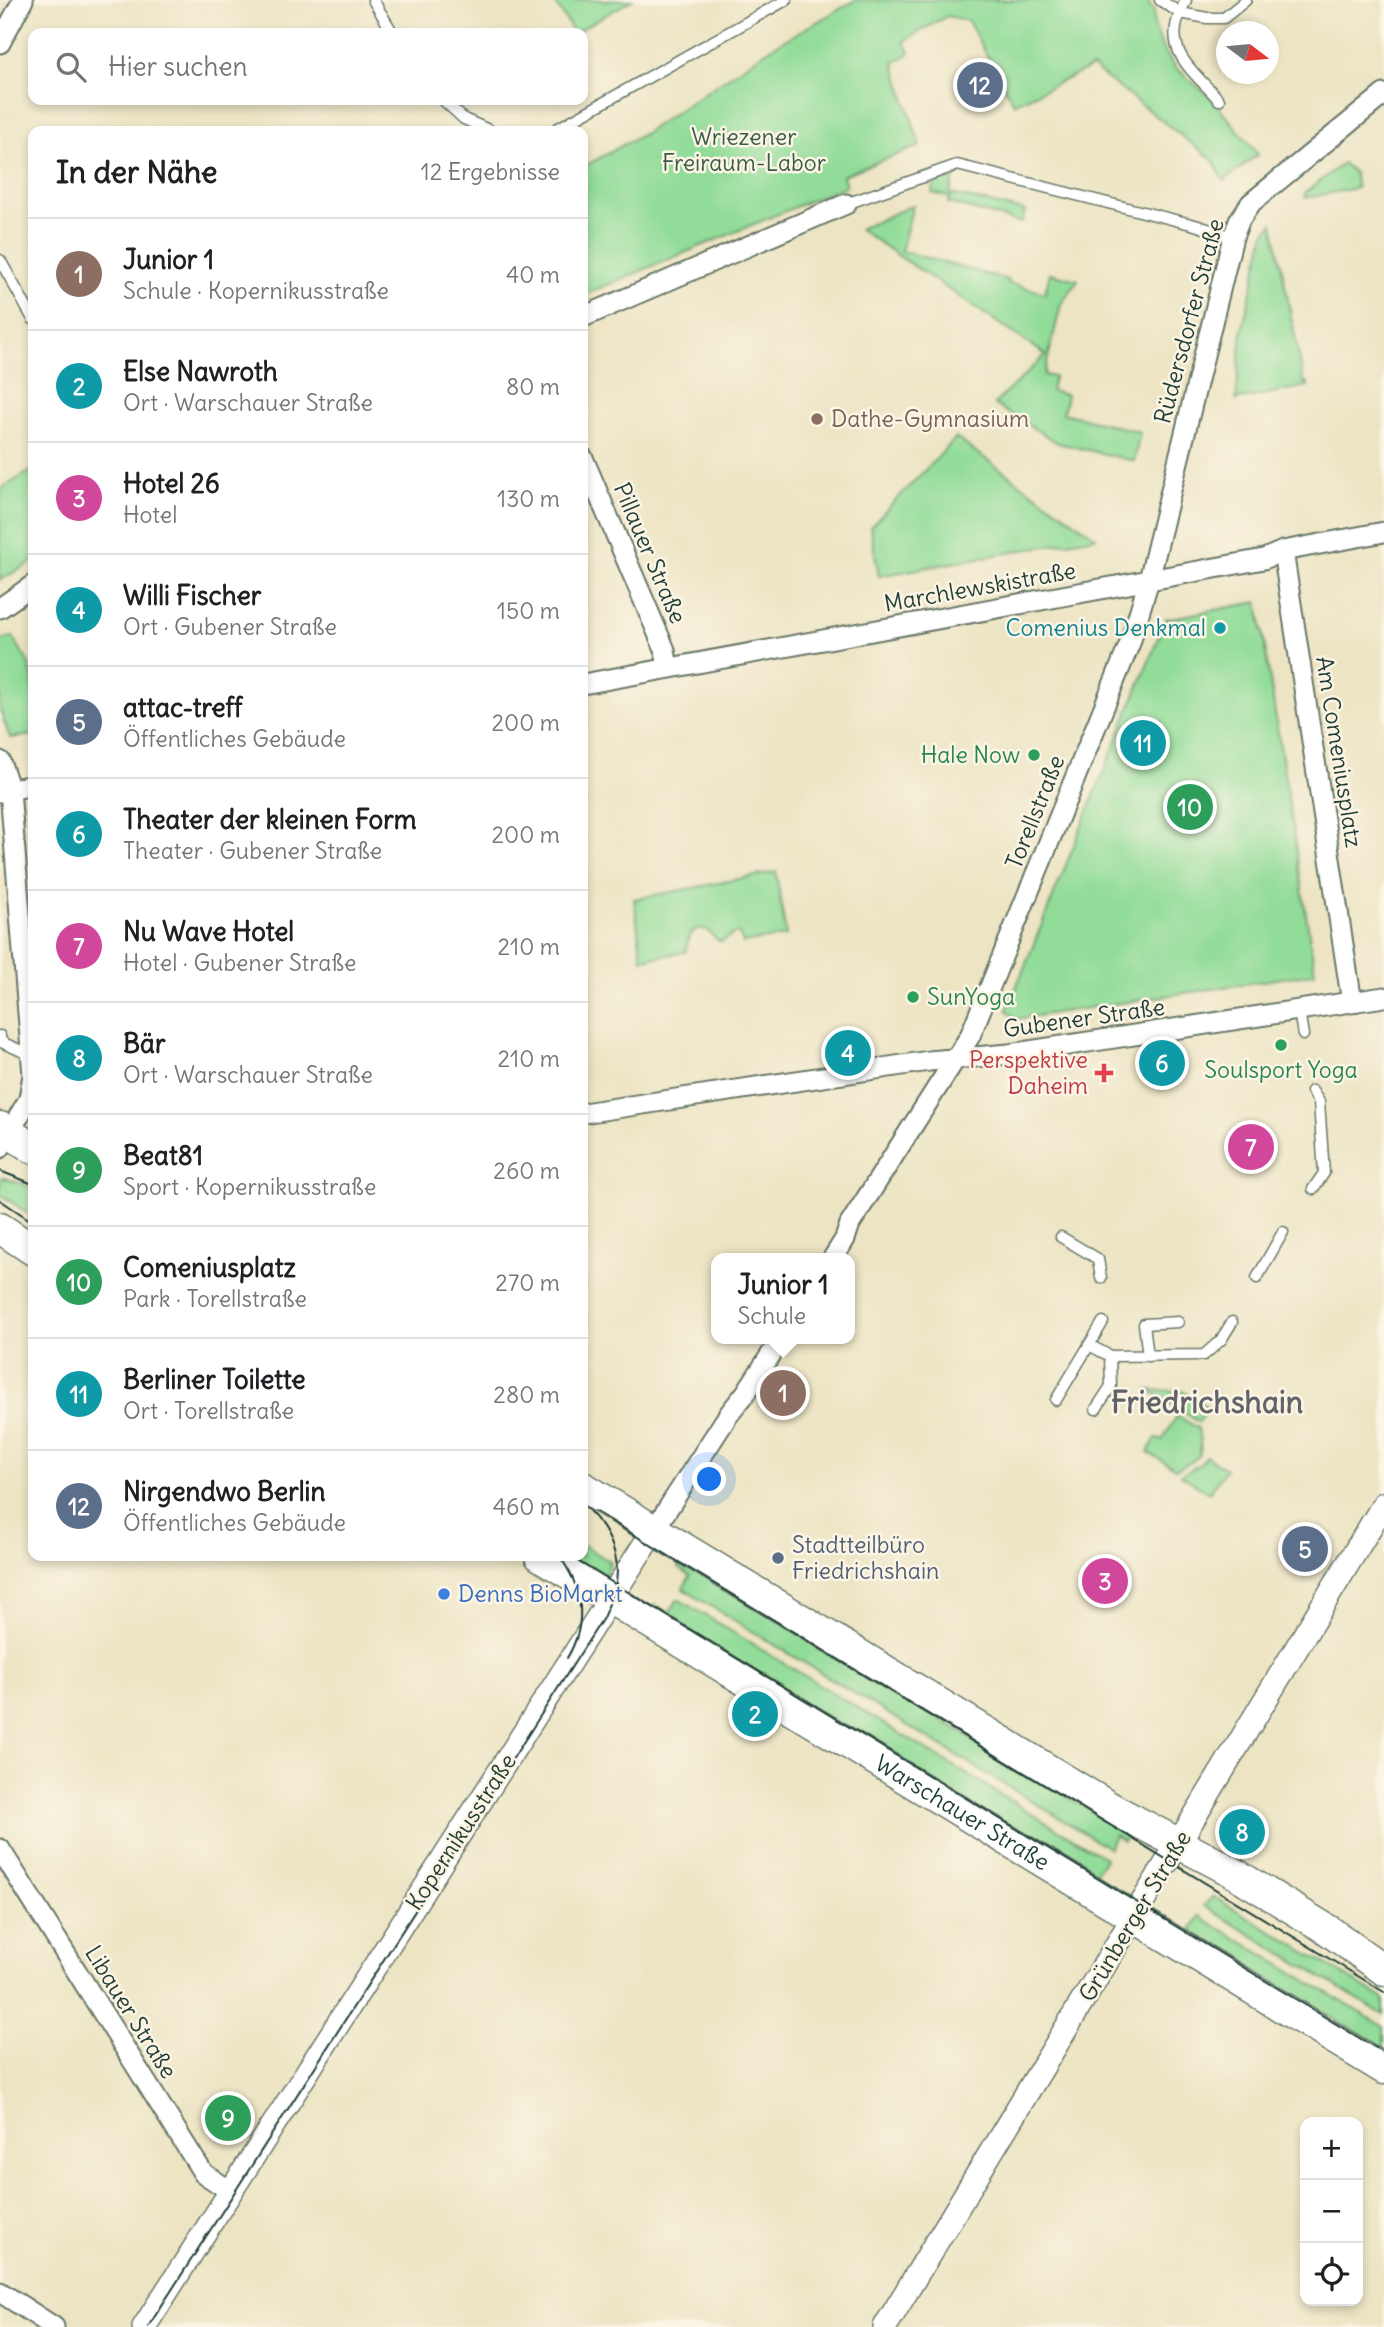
<!DOCTYPE html>
<html lang="de">
<head>
<meta charset="utf-8">
<style>
  :root { --surface:#fff; --page:#f6f6f6; --text:#202124; --muted:#757577; --line:#e0e0e0; --accent:#111827 }
  body { margin:0; font-family:Delius,sans-serif; background:var(--page); color:var(--text) }
  .controls { position:absolute; right:21px; bottom:21px; display:grid; overflow:hidden; border-radius:14px; box-shadow:0 4px 10px #0003 }
  .controls button { width:63px; height:63px; display:grid; place-items:center; padding:0; border:0; border-bottom:2px solid var(--line); background:var(--surface); color:var(--text); font:35px sans-serif }
  .compass { position:absolute; left:1216px; top:21px; width:63px; height:63px; border-radius:50%; background:var(--surface); box-shadow:0 4px 10px #0003; rotate:106deg }
  .you { position:absolute; left:710px; top:1480px; width:24px; height:24px; margin:-18px; border:5px solid #fff; border-radius:50%; background:#1a73e8; box-shadow:0 0 0 10px #1a73e833 }
  .badge { display:grid; place-items:center; width:46px; height:46px; border-radius:50%; background:var(--accent); color:#fff; font-size:23px; font-weight:700 }
  .pin { position:absolute; translate:-50% -50%; border:4px solid #fff; box-shadow:0 2px 7px #0006 }
  .popup { position:absolute; left:711px; top:1253px; width:144px; height:91px; box-sizing:border-box; display:grid; place-content:center; border-radius:14px; background:var(--surface); filter:drop-shadow(0 2px 5px #0005); font-size:23px; white-space:nowrap; color:var(--muted) }
  .popup b { font-size:26px; color:var(--text) }
  .popup::after { content:''; position:absolute; left:50%; top:100%; margin-left:-14px; border:14px solid transparent; border-top-color:var(--surface) }
  .list { margin:0; padding:0; list-style:none }
  h2 { display:flex; justify-content:space-between; align-items:center; height:91px; margin:0; padding:0 28px; font-size:30px }
  h2 small { font-size:23px; font-weight:400; color:var(--muted) }
  .list li { display:grid; grid-template-columns:46px 1fr auto; gap:21px; align-items:center; box-sizing:border-box; height:112px; padding:0 28px; border-top:2px solid var(--line) }
  .list b { display:block; font-size:26px; white-space:nowrap }
  .list p { margin:0; font-size:23px; white-space:nowrap; color:var(--muted) }
  .list em { font-size:23px; font-style:normal; color:var(--muted) }
  .icon { flex:none; width:38px; height:38px; fill:none; stroke:currentColor; stroke-width:2; stroke-linecap:round; stroke-linejoin:round }
  .map { position:relative; flex:none; width:1384px; height:2327px; overflow:hidden }
  .search { position:absolute; background:var(--surface); box-shadow:0 4px 10px #0003; left:28px; top:28px; width:560px; height:77px; display:flex; align-items:center; gap:18px; box-sizing:border-box; padding:0 24px; border-radius:14px; color:var(--muted); font-size:26px }
  .panel { position:absolute; background:var(--surface); box-shadow:0 4px 10px #0003; left:28px; top:126px; width:560px; height:1435px; border-radius:14px }
  .map>svg:first-child { display:block }
</style>
</head>
<body>
<div class="map">
<svg width="1384" height="2327" viewBox="0 0 1384 2327">
  <rect width="100%" height="100%" fill="#fcf5e5"/>
  <filter id="ink" filterUnits="userSpaceOnUse"><feTurbulence type="fractalNoise" baseFrequency=".0143" numOctaves="2"/><feDisplacementMap in="SourceGraphic" scale="14" xChannelSelector="R" yChannelSelector="G"/><feConvolveMatrix kernelMatrix="1 2 1 2 8 2 1 2 1" color-interpolation-filters="sRGB"/></filter>
  <filter id="wash" filterUnits="userSpaceOnUse"><feTurbulence type="fractalNoise" baseFrequency=".00686" numOctaves="4" result="noise"/><feDisplacementMap in="SourceGraphic" scale="28" xChannelSelector="R" yChannelSelector="G"/><feGaussianBlur stdDeviation="1.57" result="paint"/><feColorMatrix in="noise" values="0 0 0 0 0 0 0 0 0 0 0 0 0 0 0 0 0 1.4 0 .05"/><feComposite in="paint" operator="in"/></filter>
  <g filter="url(#wash)">
    <rect width="100%" height="100%" fill="#ece4c3"/>
    <g fill="#91dc98" stroke="#588c66" stroke-width="2">
      <polygon points="553,0 632,0 574,33"/>
      <polygon points="856,0 1146,0 1154,11 1154,24 1162,47 1175,67 1213,100 1258,154 1224,181 1213,160 1092,67 1014,104 968,21 947,16 904,41 910,53 894,63 920,146 843,175 846,186 583,295 583,167 645,133 774,46"/>
      <polygon points="1343,163 1354,173 1357,188 1305,198 1305,193"/>
      <polygon points="951,177 954,178 950,194 1025,211 1022,223 948,203 950,197 932,193 935,183"/>
      <polygon points="913,205 901,251 1008,280 1008,283 1045,293 1050,273 1078,280 1061,304 1044,375 1054,377 1051,391 1067,395 1063,413 1140,432 1134,461 1058,443 994,404 1046,355 859,229"/>
      <polygon points="1273,223 1304,383 1308,382 1308,386 1236,400 1242,330 1265,233"/>
      <polygon points="956,438 1096,537 879,576 870,527"/>
      <polygon points="33,470 33,562 0,580 0,489"/>
      <polygon points="1258,602 1315,973 1016,1019 1007,1010 1166,619"/>
      <polygon points="13,637 28,662 33,679 33,735 10,738 0,710 0,640"/>
      <path d="M776 872 786 936 743 943 739 934 735 933 721 942C714 939 713 935 707 931 692 922 687 941 686 952L642 959 634 899Z"/>
      <polygon points="2,1177 33,1188 33,1217 0,1194 0,1181"/>
      <polygon points="1149,1390 1182,1391 1207,1407 1199,1422"/>
      <path d="M1177 1416 1198 1428C1203 1457 1203 1457 1176 1469L1148 1452 1156 1438 1162 1441Z"/>
      <polygon points="1206,1456 1226,1469 1209,1493 1181,1475 1200,1464"/>
      <polygon points="583,1545 610,1562 607,1572 601,1580 562,1556 583,1556"/>
      <polygon points="682,1561 1124,1831 1127,1835 1123,1841 1115,1835 1109,1848 683,1589 690,1576 678,1568"/>
      <polygon points="678,1599 1105,1858 1095,1874 1102,1879 1100,1883 652,1613 655,1605 669,1613"/>
      <polygon points="1213,1896 1384,1999 1384,2015 1204,1906"/>
      <polygon points="1199,1916 1384,2027 1384,2049 1194,1934 1192,1928"/>
    </g>
  </g>
  <g filter="url(#ink)">
    <g fill="none" stroke-linecap="round" stroke-linejoin="round">
      <defs>
        <g id="service">
          <polyline points="373,0 393,33"/>
          <path d="M1160 0 1180 13C1163 53 1196 73 1219 100"/>
          <polyline points="1186,0 1180,13 1207,18 1224,18 1246,0"/>
          <polyline points="443,100 464,119 491,131"/>
          <polyline points="553,131 786,0"/>
          <polyline points="846,204 957,165 1195,225 1233,237"/>
          <polyline points="0,260 33,319"/>
          <polyline points="1299,1011 1303,1035"/>
          <polyline points="0,1036 1,1042 31,1055"/>
          <polyline points="1312,1091 1319,1102 1324,1173 1313,1189"/>
          <polyline points="1061,1237 1098,1259 1101,1278"/>
          <polyline points="1257,1278 1283,1232"/>
          <polyline points="1089,1345 1110,1356"/>
          <polyline points="1148,1356 1144,1324 1178,1322"/>
          <polyline points="1056,1400 1103,1322"/>
          <polyline points="1096,1409 1111,1386 1110,1356 1204,1355 1221,1340 1232,1322"/>
        </g>
        <g id="minor">
          <polyline points="0,43 23,0"/>
          <polyline points="583,317 846,204"/>
          <polyline points="583,458 665,650 668,668"/>
          <polyline points="1283,551 1352,1003"/>
          <polyline points="0,608 33,585"/>
          <polyline points="583,684 1264,559 1283,551 1384,532"/>
          <polyline points="0,761 10,790 33,1075 29,1099 0,1148"/>
          <polyline points="0,792 33,785"/>
          <polyline points="583,1113 929,1061 1009,1054 1384,997"/>
          <polyline points="833,1258 845,1239 850,1224 970,1036 1130,643 1149,580 1233,237 1240,219 1251,203 1384,94"/>
          <polyline points="654,1530 729,1414 745,1394 781,1339"/>
          <polyline points="0,1849 203,2173 230,2191"/>
          <polyline points="0,2292 54,2327"/>
        </g>
        <g id="tertiary">
          <polyline points="144,2327 654,1530"/>
          <polyline points="885,2327 1384,1504"/>
        </g>
        <g id="primary">
          <polyline points="0,1127 33,1148"/>
          <polyline points="0,1228 33,1250"/>
          <polyline points="583,1487 1113,1809 1231,1871 1328,1930 1384,1970"/>
          <path id="s1" d="M540 1556 1384 2069"/>
        </g>
      </defs>
      <use href="#service" stroke="#677766" stroke-width="13"/>
      <use href="#minor" stroke="#677766" stroke-width="23"/>
      <use href="#tertiary" stroke="#677766" stroke-width="26"/>
      <use href="#primary" stroke="#677766" stroke-width="33"/>
      <use href="#service" stroke="#fff" stroke-width="10"/>
      <use href="#minor" stroke="#fff" stroke-width="19"/>
      <use href="#tertiary" stroke="#fff" stroke-width="23"/>
      <use href="#primary" stroke="#fff" stroke-width="30"/>
      <g stroke="#1f3d34" stroke-width="2">
        <polyline points="0,1171 33,1184"/>
        <polyline points="0,1200 33,1222"/>
        <polyline points="595,1511 1384,1992"/>
        <path d="M559 1556C583 1587 588 1623 567 1658"/>
        <polyline points="569,1556 1384,2053"/>
        <path d="M148 2327 603 1618C607 1607 615 1594 616 1582 621 1552 605 1524 583 1505"/>
      </g>
    </g>
  </g>
  <circle fill="#8d6e63" stroke="#fcf5e5" stroke-width="2.5" cx="817" cy="419" r="7"/>
  <circle fill="#0f9aa8" stroke="#fcf5e5" stroke-width="2.5" cx="1220" cy="628" r="7"/>
  <g fill="#2e9e5b" stroke="#fcf5e5" stroke-width="2.5">
    <circle cx="1034" cy="755" r="7"/>
    <circle cx="913" cy="997" r="7"/>
    <circle cx="1281" cy="1045" r="7"/>
  </g>
  <path fill="#e0444e" stroke="#fcf5e5" stroke-width="2.5" d="M1100.5 1062.5h7v7h7v7h-7v7h-7v-7h-7v-7h7z"/>
  <circle fill="#5c6f8a" stroke="#fcf5e5" stroke-width="2.5" cx="778" cy="1558" r="7"/>
  <circle fill="#3f7fe0" stroke="#fcf5e5" stroke-width="2.5" cx="444" cy="1594" r="7"/>
  <g text-anchor="middle" stroke-width="5" stroke-linejoin="round" paint-order="stroke">
    <g font-size="23" fill="#365d48" stroke="#fcf5e5">
      <text x="744" y="145">Wriezener<tspan x="744" dy="26">Freiraum-Labor</tspan></text>
    </g>
    <g font-size="23" fill="#1f3d34" stroke="#fcf5e5">
      <text transform="translate(1189 321) rotate(-75)" y="8">Rüdersdorfer Straße</text>
      <text transform="translate(650 553) rotate(67)" y="8">Pillauer Straße</text>
      <text transform="translate(980 587) rotate(-10)" y="8">Marchlewskistraße</text>
      <text transform="translate(1339 752) rotate(81)" y="8">Am Comeniusplatz</text>
      <text transform="translate(1035 812) rotate(-68)" y="8">Torellstraße</text>
      <text transform="translate(1084 1018) rotate(-8)" y="8">Gubener Straße</text>
      <text dy="8" stroke="none"><textPath href="#s1" startOffset="494">Warschauer Straße</textPath></text>
      <text transform="translate(461 1832) rotate(-57)" y="8">Kopernikusstraße</text>
      <text transform="translate(1135 1916) rotate(-59)" y="8">Grünberger Straße</text>
      <text transform="translate(131 2012) rotate(58)" y="8">Libauer Straße</text>
    </g>
    <g font-size="23" fill="#785e54" stroke="#fcf5e5" text-anchor="start">
      <text x="831" y="427">Dathe-Gymnasium</text>
    </g>
    <g font-size="23" fill="#0d838f" stroke="#fcf5e5" text-anchor="end">
      <text x="1206" y="636">Comenius Denkmal</text>
    </g>
    <g font-size="23" fill="#27864d" stroke="#fcf5e5" text-anchor="end">
      <text x="1020" y="763">Hale Now</text>
      <text x="927" y="1005" text-anchor="start">SunYoga</text>
      <text x="1281" y="1078" text-anchor="middle">Soulsport Yoga</text>
    </g>
    <g font-size="23" fill="#be3a42" stroke="#fcf5e5" text-anchor="end">
      <text x="1088" y="1068">Perspektive<tspan x="1088" dy="26">Daheim</tspan></text>
    </g>
    <g font-size="23" fill="#4e5e75" stroke="#fcf5e5" text-anchor="start">
      <text x="792" y="1553">Stadtteilbüro<tspan x="792" dy="26">Friedrichshain</tspan></text>
    </g>
    <g font-size="23" fill="#366cbe" stroke="#fcf5e5" text-anchor="start">
      <text x="458" y="1602">Denns BioMarkt</text>
    </g>
    <g font-size="30" font-weight="bold" fill="#616369" stroke="#fcf5e5">
      <text x="1207" y="1413">Friedrichshain</text>
    </g>
  </g>
</svg>
<div class="controls">
<button>+</button>
<button>−</button>
<button><svg class="icon" aria-label="locate" viewBox="0 0 24 24"><circle cx="12" cy="12" r="6"/><path d="M12 2v4M12 18v4M2 12h4M18 12h4"/></svg></button>
</div>
<svg class="compass" viewBox="-18 -18 36 36"><path d="M0-13l5 13h-10z" fill="#e53935"/><path d="M0 13l5-13h-10z" fill="#757577"/></svg>
<div class="you"></div>
<div class="pin badge" style="left:783px;top:1393px;background:#8d6e63">1</div>
<div class="popup"><b>Junior 1</b>Schule</div>
<div class="pin badge" style="left:755px;top:1714px;background:#0f9aa8">2</div>
<div class="pin badge" style="left:1105px;top:1581px;background:#d1479c">3</div>
<div class="pin badge" style="left:848px;top:1053px;background:#0f9aa8">4</div>
<div class="pin badge" style="left:1305px;top:1549px;background:#5c6f8a">5</div>
<div class="pin badge" style="left:1162px;top:1063px;background:#0f9aa8">6</div>
<div class="pin badge" style="left:1251px;top:1147px;background:#d1479c">7</div>
<div class="pin badge" style="left:1242px;top:1832px;background:#0f9aa8">8</div>
<div class="pin badge" style="left:228px;top:2118px;background:#2e9e5b">9</div>
<div class="pin badge" style="left:1190px;top:807px;background:#2e9e5b">10</div>
<div class="pin badge" style="left:1143px;top:743px;background:#0f9aa8">11</div>
<div class="pin badge" style="left:980px;top:85px;background:#5c6f8a">12</div>
<div class="search"><svg class="icon" aria-label="search" viewBox="0 0 24 24"><circle cx="10" cy="10" r="6"/><path d="M15 15l6 6"/></svg>Hier suchen</div>
<section class="panel">
<h2>In der Nähe<small>12 Ergebnisse</small></h2>
<ul class="list">
<li><span class="badge" style="background:#8d6e63">1</span><div><b>Junior 1</b><p>Schule · Kopernikusstraße</p></div><em>40 m</em></li>
<li><span class="badge" style="background:#0f9aa8">2</span><div><b>Else Nawroth</b><p>Ort · Warschauer Straße</p></div><em>80 m</em></li>
<li><span class="badge" style="background:#d1479c">3</span><div><b>Hotel 26</b><p>Hotel</p></div><em>130 m</em></li>
<li><span class="badge" style="background:#0f9aa8">4</span><div><b>Willi Fischer</b><p>Ort · Gubener Straße</p></div><em>150 m</em></li>
<li><span class="badge" style="background:#5c6f8a">5</span><div><b>attac-treff</b><p>Öffentliches Gebäude</p></div><em>200 m</em></li>
<li><span class="badge" style="background:#0f9aa8">6</span><div><b>Theater der kleinen Form</b><p>Theater · Gubener Straße</p></div><em>200 m</em></li>
<li><span class="badge" style="background:#d1479c">7</span><div><b>Nu Wave Hotel</b><p>Hotel · Gubener Straße</p></div><em>210 m</em></li>
<li><span class="badge" style="background:#0f9aa8">8</span><div><b>Bär</b><p>Ort · Warschauer Straße</p></div><em>210 m</em></li>
<li><span class="badge" style="background:#2e9e5b">9</span><div><b>Beat81</b><p>Sport · Kopernikusstraße</p></div><em>260 m</em></li>
<li><span class="badge" style="background:#2e9e5b">10</span><div><b>Comeniusplatz</b><p>Park · Torellstraße</p></div><em>270 m</em></li>
<li><span class="badge" style="background:#0f9aa8">11</span><div><b>Berliner Toilette</b><p>Ort · Torellstraße</p></div><em>280 m</em></li>
<li><span class="badge" style="background:#5c6f8a">12</span><div><b>Nirgendwo Berlin</b><p>Öffentliches Gebäude</p></div><em>460 m</em></li>
</ul>
</section>
</div>
</body>
</html>
